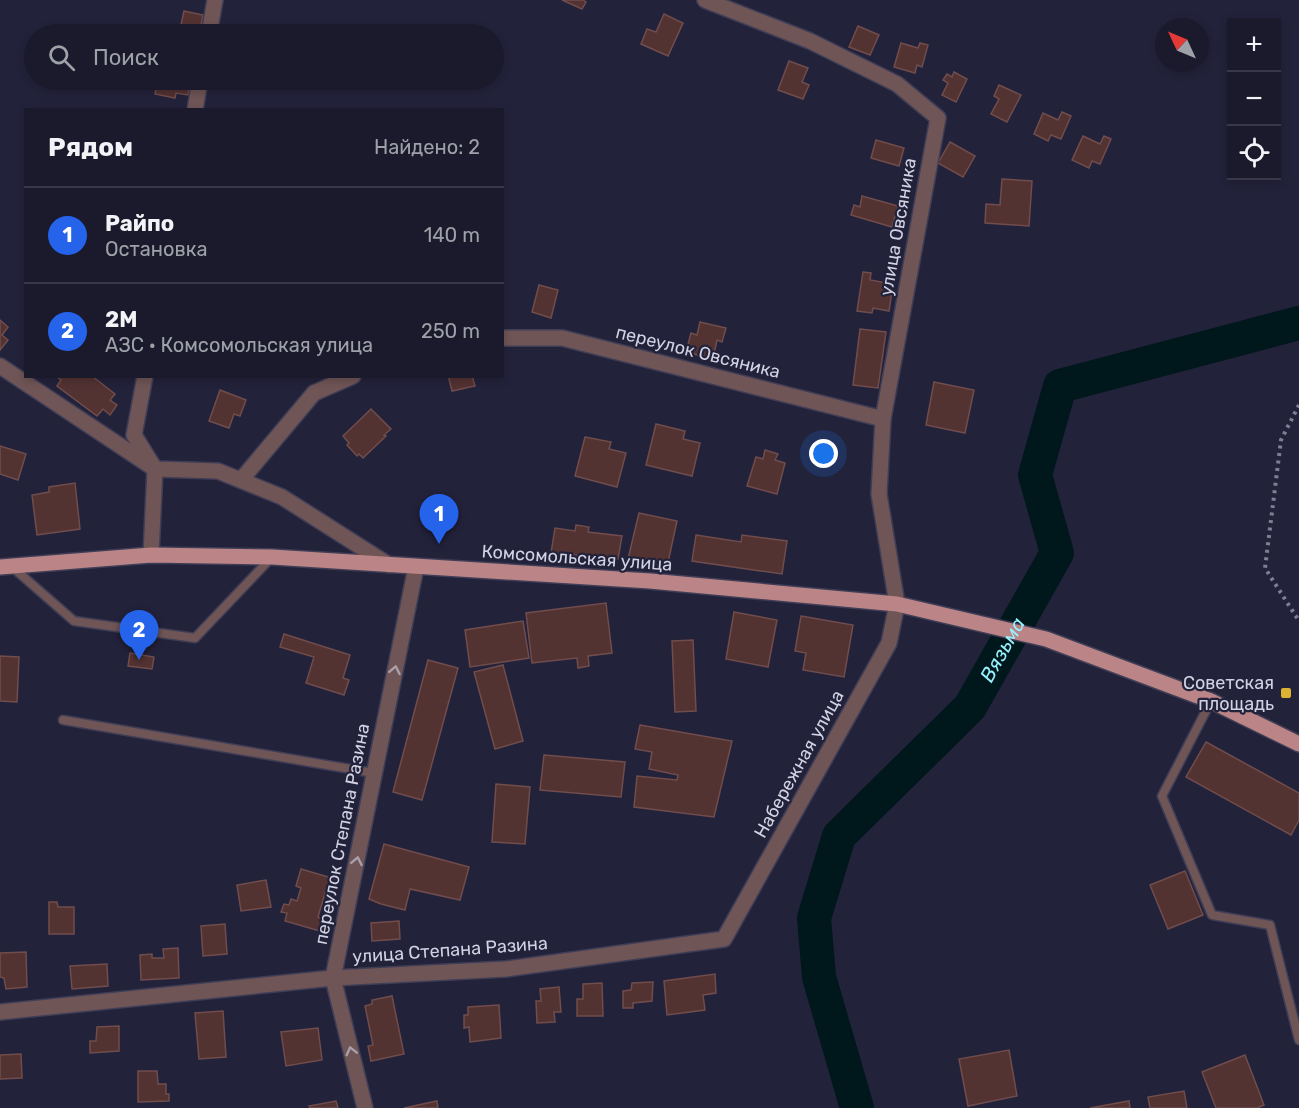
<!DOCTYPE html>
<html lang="ru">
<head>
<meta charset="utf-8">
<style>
  :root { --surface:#1a1a2c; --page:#272738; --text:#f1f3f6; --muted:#9fa1a9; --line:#383848; --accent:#2563eb }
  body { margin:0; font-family:Rubik,sans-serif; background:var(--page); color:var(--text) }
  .controls { position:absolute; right:18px; top:18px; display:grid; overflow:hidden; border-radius:0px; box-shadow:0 3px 9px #0003 }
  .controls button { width:54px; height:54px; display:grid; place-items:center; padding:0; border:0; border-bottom:2px solid var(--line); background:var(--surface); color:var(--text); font:30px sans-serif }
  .compass { position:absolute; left:1155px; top:18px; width:54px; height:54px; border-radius:50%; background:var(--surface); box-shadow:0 3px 9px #0003; rotate:314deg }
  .you { position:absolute; left:824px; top:454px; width:21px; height:21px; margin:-15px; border:4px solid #fff; border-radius:50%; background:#1a73e8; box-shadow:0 0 0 9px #1a73e833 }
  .badge { display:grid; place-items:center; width:39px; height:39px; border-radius:50%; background:var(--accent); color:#fff; font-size:20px; font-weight:700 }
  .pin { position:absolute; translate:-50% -50px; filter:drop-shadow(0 2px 3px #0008) }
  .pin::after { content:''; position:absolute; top:32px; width:21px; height:18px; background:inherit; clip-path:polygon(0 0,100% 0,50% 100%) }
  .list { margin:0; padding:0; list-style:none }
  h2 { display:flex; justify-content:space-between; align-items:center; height:78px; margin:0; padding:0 24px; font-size:26px }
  h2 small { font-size:20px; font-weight:400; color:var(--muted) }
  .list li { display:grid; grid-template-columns:39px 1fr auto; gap:18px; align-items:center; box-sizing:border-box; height:96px; padding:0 24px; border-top:2px solid var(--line) }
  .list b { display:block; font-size:22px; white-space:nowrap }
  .list p { margin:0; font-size:20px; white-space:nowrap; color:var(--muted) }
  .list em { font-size:20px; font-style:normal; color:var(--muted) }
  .icon { flex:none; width:33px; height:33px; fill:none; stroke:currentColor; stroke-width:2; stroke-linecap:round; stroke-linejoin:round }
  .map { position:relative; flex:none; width:1299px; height:1108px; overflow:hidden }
  .search { position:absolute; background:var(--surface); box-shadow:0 3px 9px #0003; left:24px; top:24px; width:480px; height:66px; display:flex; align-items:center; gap:15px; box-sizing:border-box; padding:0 21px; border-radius:33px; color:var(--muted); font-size:22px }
  .panel { position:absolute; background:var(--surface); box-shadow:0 3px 9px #0003; left:24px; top:108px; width:480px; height:270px; border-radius:0px }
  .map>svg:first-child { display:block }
</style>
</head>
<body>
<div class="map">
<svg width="1299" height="1108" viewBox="0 0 1299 1108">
  <rect width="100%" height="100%" fill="#23223b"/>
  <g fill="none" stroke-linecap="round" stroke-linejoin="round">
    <path stroke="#00171b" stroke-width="34" id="s1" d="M857 1108 819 977 814 918 839 836 970 707 1057 553 1035 475 1060 386 1299 323"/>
  </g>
  <g fill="#533232" stroke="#704d4c" stroke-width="1.5">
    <polygon points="562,0 583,0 586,2 582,9"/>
    <polygon points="184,11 203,15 199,34 179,34"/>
    <polygon points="664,14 683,23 668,56 641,44 647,29 656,32"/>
    <polygon points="858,26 879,35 870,55 849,47"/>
    <polygon points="901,43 918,48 920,43 928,45 922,67 917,65 915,73 894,67"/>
    <polygon points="789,61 808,68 802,82 809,85 803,99 778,90"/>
    <polygon points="954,72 967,79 956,102 942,95 948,83 943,80 947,74 952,77"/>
    <polygon points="158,80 191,80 188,95 176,93 175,98 155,94"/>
    <polygon points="999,85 1021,95 1007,122 991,114 999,99 994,96"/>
    <polygon points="1062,112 1071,116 1061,139 1051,135 1048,141 1034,134 1043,113 1058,120"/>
    <polygon points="1083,136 1100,144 1104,136 1111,139 1100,164 1092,161 1089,168 1072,160"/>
    <polygon points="876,140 904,148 899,166 871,158"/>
    <polygon points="950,142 975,156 963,177 938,163"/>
    <polygon points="1002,179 1032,181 1029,226 985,223 986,204 1000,205"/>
    <polygon points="862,196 898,206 892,227 851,215 854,205 860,207"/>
    <polygon points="863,272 871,273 870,280 893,284 889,311 873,308 872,313 857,311"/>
    <polygon points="539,285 558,290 551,318 532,312"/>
    <polygon points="0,320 8,327 2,335 8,340 0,350"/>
    <polygon points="700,322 726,328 722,342 717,340 713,359 686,352 691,333 697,335"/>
    <polygon points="860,329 886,332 878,388 853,385"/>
    <polygon points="92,376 115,394 110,400 117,405 110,415 103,409 97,416 57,386 61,380 56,376"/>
    <polygon points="450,376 472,376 475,386 452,391 449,379"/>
    <polygon points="934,382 974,390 965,433 926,425"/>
    <polygon points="220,390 246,400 240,416 234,414 229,428 209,421"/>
    <polygon points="371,409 391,429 384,435 386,436 363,458 359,454 357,456 347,445 349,443 343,436"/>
    <polygon points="656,424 685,431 683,439 700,443 692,476 646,465"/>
    <polygon points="585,437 611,442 609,449 626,453 617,487 575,476"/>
    <polygon points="0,446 26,454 18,480 0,474"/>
    <polygon points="765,450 778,454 775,460 785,463 777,494 747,486 756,457 763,459"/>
    <polygon points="75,483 80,529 37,535 32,495 49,492 49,487"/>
    <polygon points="639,513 677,521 667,567 628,559"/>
    <polygon points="576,525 589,527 588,532 622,536 618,559 551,553 555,528 575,531"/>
    <polygon points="696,535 741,542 742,535 787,541 782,574 692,561"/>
    <polygon points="606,603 612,653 588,656 589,666 578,668 577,658 532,663 526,613"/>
    <polygon points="734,612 777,620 768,667 726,659"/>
    <polygon points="801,616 853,625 844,677 803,670 806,653 795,651"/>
    <polygon points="523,621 529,658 470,667 465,630"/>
    <polygon points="284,634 350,655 343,678 349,680 344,695 306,683 314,657 280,647"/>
    <polygon points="693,640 696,711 675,712 672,641"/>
    <polygon points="130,653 154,657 152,669 128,666"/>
    <polygon points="0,656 19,657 17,702 0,701"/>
    <polygon points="428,660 458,668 422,800 393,792"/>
    <polygon points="503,665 523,741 495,749 474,672"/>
    <polygon points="640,725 732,741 714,817 634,807 637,776 677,780 678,775 649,769 652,752 635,749"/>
    <polygon points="1206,742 1299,793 1299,820 1291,835 1186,777"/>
    <polygon points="544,755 625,762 621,797 540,790"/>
    <polygon points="496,784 530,787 525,844 492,842"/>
    <polygon points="384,844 469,867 460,900 410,889 405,910 381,904 369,899"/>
    <polygon points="301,869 335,879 330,895 325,893 318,917 323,919 320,931 285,921 287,913 281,912 284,904 289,905 291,899 297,901 301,888 296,886"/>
    <polygon points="1185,871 1203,915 1168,929 1150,885"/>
    <polygon points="266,880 271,907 241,911 237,885"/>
    <polygon points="49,902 57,902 58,907 74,907 74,934 49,934"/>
    <polygon points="399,921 400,939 372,941 371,923"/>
    <polygon points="225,924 227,954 203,956 201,926"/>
    <polygon points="178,948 179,978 141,980 140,955 152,954 152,958 164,958 163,949"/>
    <polygon points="26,952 27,987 6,989 4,978 0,977 0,953"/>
    <polygon points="107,964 108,986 72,989 70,966"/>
    <polygon points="715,974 716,993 703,995 705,1010 667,1015 664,981"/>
    <polygon points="653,982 652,1001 633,1003 633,1008 623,1008 623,991 631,990 632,983"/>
    <polygon points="602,983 603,1016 577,1016 577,999 583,999 583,984"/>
    <polygon points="559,987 561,1012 554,1012 555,1022 537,1023 536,1001 541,1001 540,989"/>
    <polygon points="392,996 404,1054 371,1061 368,1046 373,1045 365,1006 372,1004 372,1000"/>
    <polygon points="499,1005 501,1038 470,1042 469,1027 464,1028 464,1015 468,1015 468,1007"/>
    <polygon points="223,1011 226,1057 199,1059 195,1013"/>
    <polygon points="119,1026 119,1051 90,1053 90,1041 96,1041 97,1027"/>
    <polygon points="318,1028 322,1060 286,1066 281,1032"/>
    <polygon points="1009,1050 1017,1096 968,1106 959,1059"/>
    <polygon points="21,1054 22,1078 0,1079 0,1055"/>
    <polygon points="1245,1055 1264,1105 1257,1108 1216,1108 1202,1072"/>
    <polygon points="138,1071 157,1071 158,1084 166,1084 166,1094 169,1094 169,1101 138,1102"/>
    <polygon points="1184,1091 1187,1108 1150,1108 1148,1097"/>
    <polygon points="336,1101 338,1108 310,1108 309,1106"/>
    <polygon points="437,1101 438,1108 404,1108"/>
    <polygon points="1129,1101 1130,1108 1090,1108"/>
  </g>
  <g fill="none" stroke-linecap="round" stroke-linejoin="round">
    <defs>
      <g id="service">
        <polyline points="11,566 74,621 195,638 272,557"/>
        <polyline points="1211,701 1162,796 1212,915 1270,925 1299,1040"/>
        <polyline points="63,720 374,773"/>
      </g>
      <g id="minor">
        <polyline points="209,34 215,0"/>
        <polyline points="195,110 200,80"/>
        <polyline points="502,338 562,338 883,419"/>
        <polyline points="0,366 155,469 218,471 282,497 389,565"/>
        <polyline points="145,376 134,435 155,469 151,555"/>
        <polyline points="241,480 314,393 353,376"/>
        <polyline points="0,1012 333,978 506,969 724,939 889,643 897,604 879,494 883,419 938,118 897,84 810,41 705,0"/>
      </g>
      <polyline id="tertiary" points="365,1108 333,978 416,567"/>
      <polyline id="primary" points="0,567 151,555 272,557 650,581 897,604 1046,639 1211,701 1299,744"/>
    </defs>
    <use href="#service" stroke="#3f3e56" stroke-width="11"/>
    <use href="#minor" stroke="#3f3e56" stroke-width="18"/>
    <use href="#tertiary" stroke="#3f3e56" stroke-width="18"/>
    <use href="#primary" stroke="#3f3e56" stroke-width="18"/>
    <polyline stroke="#7f7f93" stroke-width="4" stroke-dasharray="3 4.5" stroke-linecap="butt" points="1299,405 1281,440 1265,568 1299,621"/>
    <use href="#service" stroke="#705556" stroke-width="8"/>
    <use href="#minor" stroke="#705556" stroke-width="15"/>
    <use href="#tertiary" stroke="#705556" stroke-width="15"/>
    <use href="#primary" stroke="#bb8486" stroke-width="15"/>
  </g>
  <defs><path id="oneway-chevron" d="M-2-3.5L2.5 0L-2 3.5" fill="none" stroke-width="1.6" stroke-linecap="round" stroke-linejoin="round" transform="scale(1.5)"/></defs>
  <g stroke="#aaa0ab">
    <use href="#oneway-chevron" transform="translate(395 670) rotate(-79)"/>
    <use href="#oneway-chevron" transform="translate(357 861) rotate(-79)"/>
    <use href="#oneway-chevron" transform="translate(351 1051) rotate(-104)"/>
  </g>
  <rect fill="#dcb233" stroke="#23223b" stroke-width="2" x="1280" y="687" width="12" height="12" rx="3"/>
  <g text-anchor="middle" stroke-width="4.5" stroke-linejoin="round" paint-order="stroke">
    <g font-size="18" fill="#d1d2e3" stroke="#23223b">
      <text transform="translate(898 227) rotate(-80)" y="6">улица Овсяника</text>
      <text transform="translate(698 352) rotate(14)" y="6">переулок Овсяника</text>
      <text transform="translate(577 558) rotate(4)" y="6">Комсомольская улица</text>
      <text transform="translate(799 764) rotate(-61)" y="6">Набережная улица</text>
      <text transform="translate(342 834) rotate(-79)" y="6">переулок Степана Разина</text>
      <text transform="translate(450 950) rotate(-4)" y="6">улица Степана Разина</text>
    </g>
    <g font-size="18" fill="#d1d2e3" stroke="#23223b" text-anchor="end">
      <text x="1274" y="689">Советская<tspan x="1274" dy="21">площадь</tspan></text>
    </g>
    <g font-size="20" font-style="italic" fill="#96f0fd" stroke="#23223b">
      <text dy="7" stroke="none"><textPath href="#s1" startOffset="531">Вязьма</textPath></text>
    </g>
  </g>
</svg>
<div class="controls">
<button>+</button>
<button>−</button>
<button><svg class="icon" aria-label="locate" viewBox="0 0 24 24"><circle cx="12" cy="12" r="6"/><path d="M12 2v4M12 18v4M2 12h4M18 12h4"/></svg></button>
</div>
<svg class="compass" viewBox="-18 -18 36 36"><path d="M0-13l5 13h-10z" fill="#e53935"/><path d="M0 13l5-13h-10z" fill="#9fa1a9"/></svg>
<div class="you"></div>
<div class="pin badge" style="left:439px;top:544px">1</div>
<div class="pin badge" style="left:139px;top:660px">2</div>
<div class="search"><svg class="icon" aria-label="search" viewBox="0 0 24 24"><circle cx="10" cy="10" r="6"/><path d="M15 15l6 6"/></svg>Поиск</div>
<section class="panel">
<h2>Рядом<small>Найдено: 2</small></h2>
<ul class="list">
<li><span class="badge">1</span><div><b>Райпо</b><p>Остановка</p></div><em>140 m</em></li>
<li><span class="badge">2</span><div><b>2М</b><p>АЗС · Комсомольская улица</p></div><em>250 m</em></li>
</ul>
</section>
</div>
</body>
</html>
